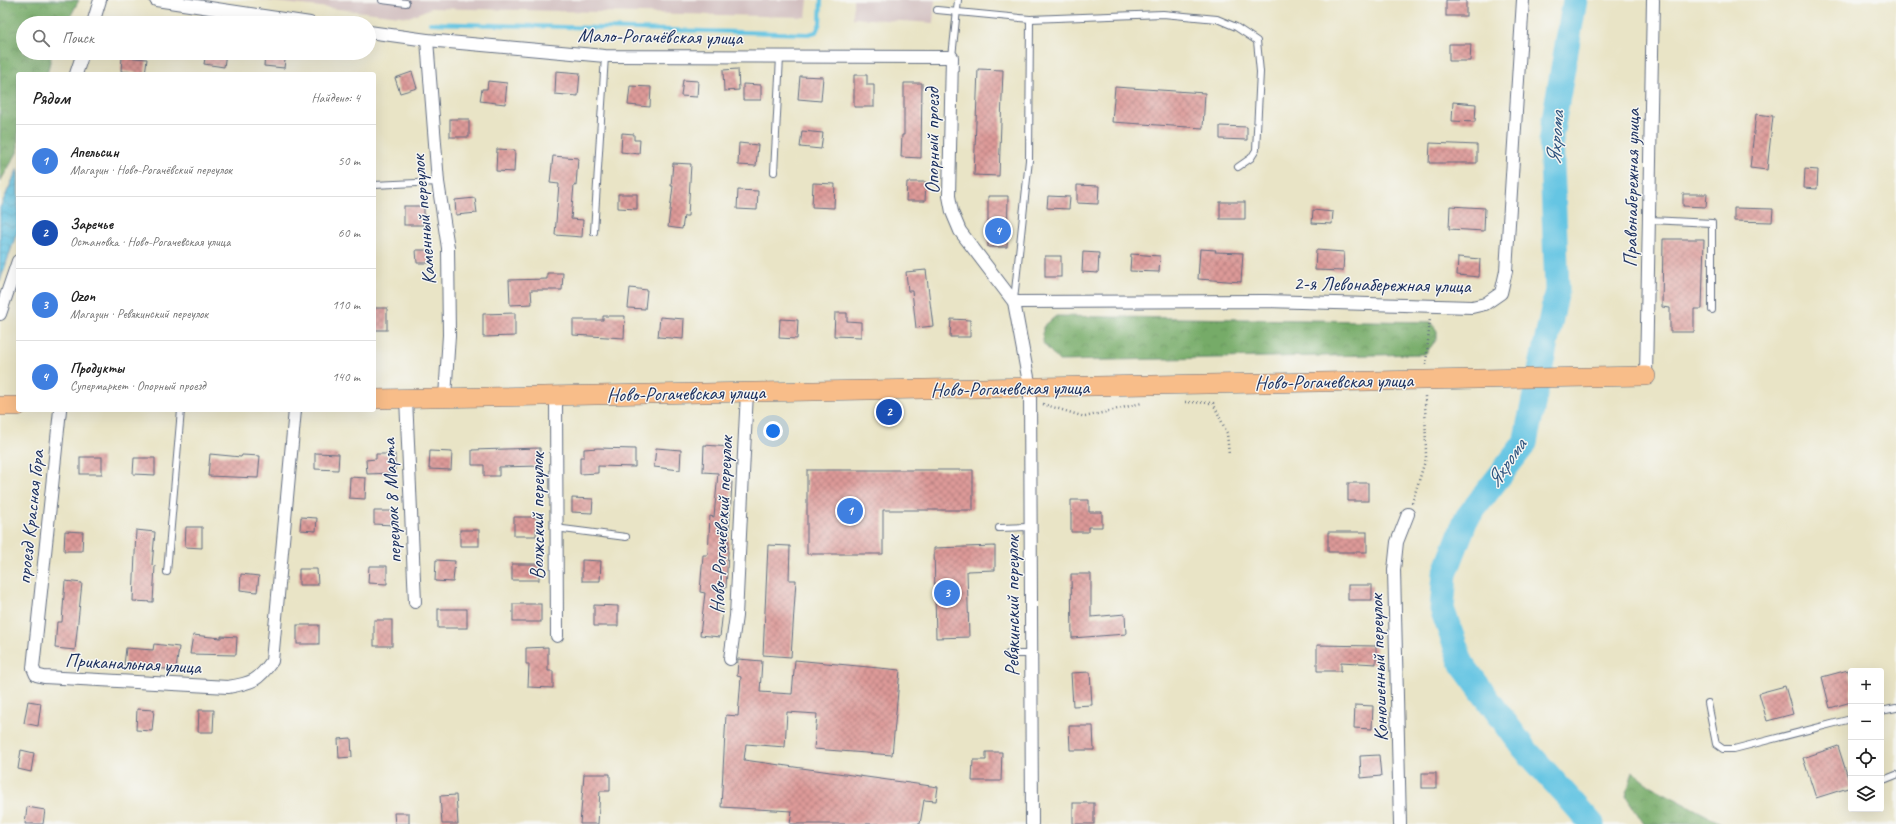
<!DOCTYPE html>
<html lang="ru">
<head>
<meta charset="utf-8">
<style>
  :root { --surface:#fff; --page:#f2f2f2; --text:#222; --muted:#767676; --line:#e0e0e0; --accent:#b45309 }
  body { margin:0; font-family:Caveat,sans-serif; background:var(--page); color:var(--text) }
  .controls { position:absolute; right:12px; bottom:12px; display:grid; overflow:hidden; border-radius:4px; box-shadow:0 4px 16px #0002 }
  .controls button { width:36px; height:36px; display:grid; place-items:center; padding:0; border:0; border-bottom:1px solid var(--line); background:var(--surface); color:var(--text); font:20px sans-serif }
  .you { position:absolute; left:773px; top:431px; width:14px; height:14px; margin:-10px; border:3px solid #fff; border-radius:50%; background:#1a73e8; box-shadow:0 0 0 6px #1a73e833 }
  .badge { display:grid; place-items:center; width:26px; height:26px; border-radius:50%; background:var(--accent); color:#fff; font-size:13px; font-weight:700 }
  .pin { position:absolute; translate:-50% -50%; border:2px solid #fff; box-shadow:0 1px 4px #0006 }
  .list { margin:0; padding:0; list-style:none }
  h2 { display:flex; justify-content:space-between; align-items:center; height:52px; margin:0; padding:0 16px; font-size:17px }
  h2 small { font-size:13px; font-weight:400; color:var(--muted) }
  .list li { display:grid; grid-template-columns:26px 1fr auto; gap:12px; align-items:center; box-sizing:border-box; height:72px; padding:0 16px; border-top:1px solid var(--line) }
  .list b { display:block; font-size:15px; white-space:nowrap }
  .list p { margin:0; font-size:13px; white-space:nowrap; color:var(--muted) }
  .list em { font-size:13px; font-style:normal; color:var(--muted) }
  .icon { flex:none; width:22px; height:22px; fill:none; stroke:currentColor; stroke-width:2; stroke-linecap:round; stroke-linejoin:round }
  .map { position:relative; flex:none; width:1896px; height:824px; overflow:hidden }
  .search { position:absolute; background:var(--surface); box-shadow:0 4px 16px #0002; left:16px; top:16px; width:360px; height:44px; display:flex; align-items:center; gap:10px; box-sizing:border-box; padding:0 14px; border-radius:22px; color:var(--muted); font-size:15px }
  .panel { position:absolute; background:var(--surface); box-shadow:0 4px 16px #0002; left:16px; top:72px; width:360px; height:340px; border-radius:4px }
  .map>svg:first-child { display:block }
</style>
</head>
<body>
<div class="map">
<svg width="1896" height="824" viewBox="0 0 1896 824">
  <defs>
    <pattern id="forest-crowns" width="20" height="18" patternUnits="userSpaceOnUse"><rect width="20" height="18" fill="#76ab68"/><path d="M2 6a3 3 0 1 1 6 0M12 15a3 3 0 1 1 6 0" fill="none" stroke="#608c59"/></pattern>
    <pattern id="water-waves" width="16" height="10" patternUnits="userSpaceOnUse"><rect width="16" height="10" fill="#65c5e3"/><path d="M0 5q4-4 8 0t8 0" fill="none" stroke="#52a0bb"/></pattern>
    <pattern id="building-cross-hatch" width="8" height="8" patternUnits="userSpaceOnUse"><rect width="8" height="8" fill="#dd9a98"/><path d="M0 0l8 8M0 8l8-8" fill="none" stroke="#b27e7f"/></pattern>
  </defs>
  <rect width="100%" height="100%" fill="#f6f6f2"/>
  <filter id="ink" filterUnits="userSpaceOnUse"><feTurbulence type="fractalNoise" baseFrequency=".025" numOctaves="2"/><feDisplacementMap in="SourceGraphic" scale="8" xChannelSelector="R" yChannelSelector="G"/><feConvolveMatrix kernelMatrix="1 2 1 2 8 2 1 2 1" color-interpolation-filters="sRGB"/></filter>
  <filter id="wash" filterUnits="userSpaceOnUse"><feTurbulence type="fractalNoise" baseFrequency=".012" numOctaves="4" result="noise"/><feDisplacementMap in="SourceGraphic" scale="16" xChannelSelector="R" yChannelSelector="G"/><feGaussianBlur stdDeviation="0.9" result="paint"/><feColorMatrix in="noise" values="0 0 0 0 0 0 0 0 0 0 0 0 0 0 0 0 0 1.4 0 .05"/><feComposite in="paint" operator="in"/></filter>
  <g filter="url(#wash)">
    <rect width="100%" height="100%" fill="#e9e4c6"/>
    <g fill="#d2bfc0">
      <polygon points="258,0 808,0 806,17 431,8 409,17"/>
      <polygon points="853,0 935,0 933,23 853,18"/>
    </g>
    <g fill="url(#forest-crowns)" stroke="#486d63">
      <polygon points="0,0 79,0 67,23 23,23 23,53 52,53 47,74 18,74 18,151 0,182"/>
      <polygon points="1056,316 1431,322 1437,331 1437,339 1425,354 1059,361 1043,343 1043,327"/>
      <polygon points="1633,771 1649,785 1723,824 1644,824 1626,796"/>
    </g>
    <polygon fill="url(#water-waves)" stroke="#407aa0" points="18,168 18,229 0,281 0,208"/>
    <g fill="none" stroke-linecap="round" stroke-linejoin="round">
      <polyline stroke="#65c5e3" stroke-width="4" points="430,23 808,34 816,32 820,23 821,0"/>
      <polyline stroke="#65c5e3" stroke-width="25" points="1575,0 1551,136 1557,290 1525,443 1466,519 1445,574 1442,609 1462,664 1523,747 1592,824"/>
    </g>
    <g id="blocks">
      <g fill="url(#building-cross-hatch)">
        <rect x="1446" y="0" width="20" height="16"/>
        <polygon points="1449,44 1471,44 1470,61 1449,61"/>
        <polygon points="206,53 226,53 224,67 204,64"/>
        <polygon points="265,53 286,53 284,68 264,66"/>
        <polygon points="122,57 147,59 145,74 121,71"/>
        <polygon points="738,69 739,90 724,91 723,70"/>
        <polygon points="978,69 1003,70 999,176 974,175"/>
        <polygon points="556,71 580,73 578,96 555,94"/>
        <polygon points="412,72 417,88 400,93 395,78"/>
        <polygon points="854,75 867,75 867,85 874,85 874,107 854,107"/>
        <polygon points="800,76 823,77 821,101 798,99"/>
        <polygon points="683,80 698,81 697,97 681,96"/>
        <polygon points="488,81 507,83 505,104 480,101 482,89 487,89"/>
        <polygon points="904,83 922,83 921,158 901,157 902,135 904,135"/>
        <polygon points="743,84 761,85 761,100 743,100"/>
        <polygon points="630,86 651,87 650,107 628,105"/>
        <polygon points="1115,87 1205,93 1203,128 1112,122"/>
        <polygon points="1453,102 1476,104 1475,122 1452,121"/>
        <polygon points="1756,114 1773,116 1767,170 1750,168"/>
        <rect x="450" y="119" width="19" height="18"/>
        <polygon points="1220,126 1247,127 1247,140 1220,139"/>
        <polygon points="802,131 823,133 821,149 800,147"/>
        <polygon points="622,133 634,134 634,140 640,140 639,154 621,152"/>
        <polygon points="739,143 758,145 756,166 738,165"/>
        <polygon points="1430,143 1477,145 1477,163 1429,163"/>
        <polygon points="497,149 515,150 514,172 496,171"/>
        <polygon points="553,156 578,158 576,186 574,185 571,219 583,220 582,237 555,235 559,184 550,183"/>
        <polygon points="673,163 691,164 688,216 684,216 682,229 668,227 673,186 671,186"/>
        <polygon points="1805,169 1818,170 1817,189 1804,188"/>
        <polygon points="907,182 926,182 925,201 906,201"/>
        <polygon points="813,183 835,184 834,208 812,207"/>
        <polygon points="1077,185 1099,186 1098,204 1077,203"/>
        <polygon points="738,190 758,191 757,210 737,209"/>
        <polygon points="618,194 637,194 637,209 618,208"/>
        <polygon points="1683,194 1707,194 1706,207 1683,206"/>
        <polygon points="988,196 1008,196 1007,247 988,247"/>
        <polygon points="1048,196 1070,197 1069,209 1047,208"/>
        <polygon points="475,198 477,213 456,215 455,200"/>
        <rect x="1220" y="202" width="25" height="17"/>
        <rect x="404" y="206" width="20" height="19"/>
        <polygon points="1450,206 1485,208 1484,231 1449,229"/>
        <polygon points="1734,208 1773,209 1772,222 1734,221"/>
        <polygon points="1313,210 1333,212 1332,224 1312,223"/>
        <polygon points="1663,239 1704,239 1702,309 1694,309 1694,332 1670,332 1670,308 1662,307"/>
        <polygon points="1200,249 1216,250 1215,252 1243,253 1241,282 1198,279"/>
        <polygon points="416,250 433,250 434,263 417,263"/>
        <polygon points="1316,250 1344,252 1343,271 1315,270"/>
        <polygon points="1083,252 1099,253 1098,273 1082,272"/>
        <polygon points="1131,254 1160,256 1159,272 1130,271"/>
        <rect x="1045" y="256" width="16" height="21"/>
        <polygon points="1458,257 1480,259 1479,277 1457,275"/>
        <polygon points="926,270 933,326 916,328 912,291 908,291 906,272"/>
        <polygon points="547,273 563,273 562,290 531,290 532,304 510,305 509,280 547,279"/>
        <polygon points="630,288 647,290 645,309 628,308"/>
        <rect x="374" y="308" width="13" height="22"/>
        <polygon points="515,313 515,336 483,337 483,314"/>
        <polygon points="835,313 847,313 847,321 861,322 861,337 834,336"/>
        <polygon points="603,316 625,316 624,338 573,335 573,320 603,320"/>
        <polygon points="660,317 684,319 683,339 658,337"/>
        <polygon points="780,319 798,320 797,339 779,338"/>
        <polygon points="951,319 970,320 970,337 950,337"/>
        <polygon points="704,445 730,447 728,481 732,482 726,588 719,588 718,609 723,610 720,637 700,635 705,593 700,592 703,555 708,555 710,516 714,517 718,473 703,472"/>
        <polygon points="540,448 540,466 499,467 499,476 484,476 484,465 472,465 472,450"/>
        <polygon points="598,448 635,449 635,467 598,466 598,473 580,474 580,457 584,457 584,449"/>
        <polygon points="656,448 681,450 680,470 654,467"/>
        <polygon points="430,451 452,452 451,470 429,469"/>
        <polygon points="315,453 339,454 338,470 315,469"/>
        <polygon points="210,454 241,457 242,455 260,456 258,478 208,476"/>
        <polygon points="376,454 395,454 395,473 367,474 366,460 376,459"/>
        <rect x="80" y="457" width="22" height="17"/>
        <polygon points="134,458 155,458 155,475 133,474"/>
        <polygon points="807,470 973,470 973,510 883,510 883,554 807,554"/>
        <polygon points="350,477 366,478 365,499 349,498"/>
        <rect x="1348" y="483" width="20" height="18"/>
        <polygon points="572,498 593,499 592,513 572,512"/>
        <polygon points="1071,500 1089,500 1089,512 1102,512 1102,527 1088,527 1088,532 1071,532"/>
        <polygon points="374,511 393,511 393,525 374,524"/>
        <polygon points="301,517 317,518 316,531 300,530"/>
        <polygon points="514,517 537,517 536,536 514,536"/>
        <polygon points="186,527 202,527 202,548 185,547"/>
        <polygon points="136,530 155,532 152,565 155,566 153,602 133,601"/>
        <rect x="460" y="530" width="19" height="16"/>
        <polygon points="65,531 83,532 82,551 64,551"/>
        <rect x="1328" y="532" width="39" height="20"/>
        <polygon points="768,545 790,546 789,580 796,580 791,657 763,655"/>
        <polygon points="995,546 995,570 967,571 969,637 936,638 934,548"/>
        <polygon points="436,560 455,561 453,582 435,581"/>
        <polygon points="582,560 601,561 600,581 582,581"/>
        <rect x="512" y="564" width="27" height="16"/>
        <polygon points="369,566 387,566 387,584 368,583"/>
        <polygon points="299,569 317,569 318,585 299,585"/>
        <polygon points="241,574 259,576 257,592 240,590"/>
        <polygon points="1071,574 1091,574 1091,617 1125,614 1126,634 1072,638"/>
        <polygon points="65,581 82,583 75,650 55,648 57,622 62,622"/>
        <rect x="1348" y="585" width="24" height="15"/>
        <rect x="513" y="604" width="28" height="18"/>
        <polygon points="594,605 618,606 618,626 594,626"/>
        <rect x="438" y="609" width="29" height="19"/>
        <rect x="374" y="620" width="18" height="26"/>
        <rect x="297" y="625" width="22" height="19"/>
        <polygon points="193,635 221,638 221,636 237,637 236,655 190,654"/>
        <polygon points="154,644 179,647 176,670 124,665 126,648 153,650"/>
        <polygon points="1317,645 1376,646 1376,664 1341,662 1341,671 1317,671"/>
        <polygon points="548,647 548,671 553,671 553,688 528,687 529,664 526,664 526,648"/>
        <polygon points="738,659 762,661 760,692 792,694 795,660 900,670 892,755 814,749 817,714 787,712 785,747 746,744 744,760 938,787 936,801 924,800 920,824 790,824 792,811 721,807 726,715 738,716 741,677 737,676"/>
        <polygon points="1848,670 1851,681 1851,702 1830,708 1822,677"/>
        <polygon points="1090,672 1092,705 1073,706 1071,673"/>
        <polygon points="1785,686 1793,714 1767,721 1759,693"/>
        <polygon points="28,701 41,703 38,726 24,723"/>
        <polygon points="1355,705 1373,706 1372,729 1354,728"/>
        <polygon points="137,709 154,710 152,731 136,730"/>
        <polygon points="199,710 214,710 213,732 198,732"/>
        <polygon points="1069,726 1093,726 1094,750 1070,750"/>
        <polygon points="351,738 352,757 339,758 338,739"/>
        <polygon points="1838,746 1851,787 1816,798 1803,758"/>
        <polygon points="21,750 34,753 31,772 18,769"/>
        <polygon points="986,752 1002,752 1001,781 972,781 973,760 986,760"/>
        <polygon points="1379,755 1381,776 1361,778 1360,756"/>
        <rect x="1422" y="773" width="14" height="15"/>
        <polygon points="584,774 610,774 610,791 600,791 598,824 580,824"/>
        <polygon points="456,795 458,824 442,824 440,796"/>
        <rect x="1073" y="803" width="21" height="21"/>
        <polygon points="27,807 45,810 43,824 25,824"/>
        <polygon points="394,813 409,813 409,824 395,824"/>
      </g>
    </g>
  </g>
  <g filter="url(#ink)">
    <use href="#blocks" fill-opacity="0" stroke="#636e82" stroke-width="1"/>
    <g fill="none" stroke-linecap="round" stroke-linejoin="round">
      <defs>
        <g id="lane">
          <polyline points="382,0 406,3"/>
          <polyline points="937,10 1030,19 1163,14 1217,19 1236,27 1257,41 1260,72 1256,150 1251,158 1238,167"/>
          <polyline points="952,57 958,0"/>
          <polyline points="774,172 780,57"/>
          <polyline points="374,185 438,182"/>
          <polyline points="1650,220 1712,223 1712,310"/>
          <polyline points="594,232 605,56"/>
          <polyline points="1014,300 1029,160 1030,19"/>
          <polyline points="555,528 626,537"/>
          <polyline points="999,528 1030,527"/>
          <polyline points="167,572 181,410"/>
          <polyline points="1008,654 1031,654"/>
          <polyline points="1708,703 1716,744 1723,749 1734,749 1851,719"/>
          <polyline points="1881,711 1896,708"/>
          <polyline points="1881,781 1896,775"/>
        </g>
        <g id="street">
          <polyline points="156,0 310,23"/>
          <polyline points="93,23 100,0"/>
          <polyline points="369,32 427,40 605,56 952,57 949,196 952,212 960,231 1014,302 1030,388 1032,824"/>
          <polyline points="427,40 438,182 448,248 449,335 445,397"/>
          <polyline points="76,74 83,53"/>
          <polyline points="1014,302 1266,301 1472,307 1485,304 1501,293 1506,271 1523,0"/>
          <polyline points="0,314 18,261"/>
          <polyline points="1646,376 1653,0"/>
          <polyline points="556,396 557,636"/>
          <polyline points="406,398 415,602"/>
          <path d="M60 410 33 668 36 675 44 677 228 687C252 683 258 681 272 661L295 410"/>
          <polyline points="730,659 736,616 747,392"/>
          <polyline points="1400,824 1394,570 1397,542 1408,514"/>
        </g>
        <g id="primary">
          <polyline points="374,399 1646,376"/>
          <polyline points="0,406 18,406"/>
        </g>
      </defs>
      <use href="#lane" stroke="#636e82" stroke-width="8"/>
      <use href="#street" stroke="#636e82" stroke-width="14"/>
      <use href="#primary" stroke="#636e82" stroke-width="20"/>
      <g stroke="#636e82" stroke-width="2.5" stroke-dasharray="1 3" stroke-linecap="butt">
        <polyline points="1426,365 1430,318"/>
        <polyline points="1185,402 1213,403 1227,433 1229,455"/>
        <polyline points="1043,404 1085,417 1142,403"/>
        <polyline points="1412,503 1426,458 1425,396"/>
      </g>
      <use href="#lane" stroke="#fff" stroke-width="6"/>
      <use href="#street" stroke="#fff" stroke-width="12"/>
      <use href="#primary" stroke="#f8bd89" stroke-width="19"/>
    </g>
  </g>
  <g text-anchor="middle" stroke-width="3" stroke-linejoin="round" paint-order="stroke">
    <g font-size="20" fill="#1b2f5e" stroke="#f6f6f2">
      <text transform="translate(660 36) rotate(1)" y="7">Мало-Рогачёвская улица</text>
      <text transform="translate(932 141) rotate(-90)" y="7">Опорный проезд</text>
      <text transform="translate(1631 188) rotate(-89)" y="7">Правонабережная улица</text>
      <text transform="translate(423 220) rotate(-95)" y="7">Каменный переулок</text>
      <text transform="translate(1382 284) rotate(1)" y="7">2-я Левонабережная улица</text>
      <text transform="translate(1334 381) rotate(-1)" y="7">Ново-Рогачевская улица</text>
      <text transform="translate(1010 388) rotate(-1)" y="7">Ново-Рогачевская улица</text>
      <text transform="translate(686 393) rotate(-1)" y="7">Ново-Рогачевская улица</text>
      <text transform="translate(391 501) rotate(-93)" y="7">переулок 8 Марта</text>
      <text transform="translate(537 516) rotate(-90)" y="7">Волжский переулок</text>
      <text transform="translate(30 517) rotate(-84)" y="7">проезд Красная Гора</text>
      <text transform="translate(721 525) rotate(-87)" y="7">Ново-Рогачёвский переулок</text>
      <text transform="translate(1012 606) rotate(-90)" y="7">Ревякинский переулок</text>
      <text transform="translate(133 663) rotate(3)" y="7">Приканальная улица</text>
      <text transform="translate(1378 668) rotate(-92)" y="7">Конюшенный переулок</text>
    </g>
    <g font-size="21" font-style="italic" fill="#2e547f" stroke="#f6f6f2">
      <text transform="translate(1555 138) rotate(-86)" y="7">Яхрома</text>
      <text transform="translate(1506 463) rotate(-55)" y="7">Яхрома</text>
    </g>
  </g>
</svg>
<div class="controls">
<button>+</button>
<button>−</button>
<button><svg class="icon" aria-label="locate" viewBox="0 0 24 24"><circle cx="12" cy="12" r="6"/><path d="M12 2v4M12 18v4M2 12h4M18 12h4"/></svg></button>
<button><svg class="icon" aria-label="layers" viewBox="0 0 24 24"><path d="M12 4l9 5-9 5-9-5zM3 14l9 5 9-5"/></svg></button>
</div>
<div class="you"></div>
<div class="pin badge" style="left:850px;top:511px;background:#3f7fe0">1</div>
<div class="pin badge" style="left:889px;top:412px;background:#1a4fb4">2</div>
<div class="pin badge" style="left:947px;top:593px;background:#3f7fe0">3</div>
<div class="pin badge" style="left:998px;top:231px;background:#3f7fe0">4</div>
<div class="search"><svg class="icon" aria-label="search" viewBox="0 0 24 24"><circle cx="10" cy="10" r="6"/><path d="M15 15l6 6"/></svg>Поиск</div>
<section class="panel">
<h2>Рядом<small>Найдено: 4</small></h2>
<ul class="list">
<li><span class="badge" style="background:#3f7fe0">1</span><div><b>Апельсин</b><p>Магазин · Ново-Рогачёвский переулок</p></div><em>50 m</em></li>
<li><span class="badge" style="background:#1a4fb4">2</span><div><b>Заречье</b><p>Остановка · Ново-Рогачевская улица</p></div><em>60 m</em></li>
<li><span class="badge" style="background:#3f7fe0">3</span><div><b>Ozon</b><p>Магазин · Ревякинский переулок</p></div><em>110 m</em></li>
<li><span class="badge" style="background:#3f7fe0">4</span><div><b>Продукты</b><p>Супермаркет · Опорный проезд</p></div><em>140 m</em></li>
</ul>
</section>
</div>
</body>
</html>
